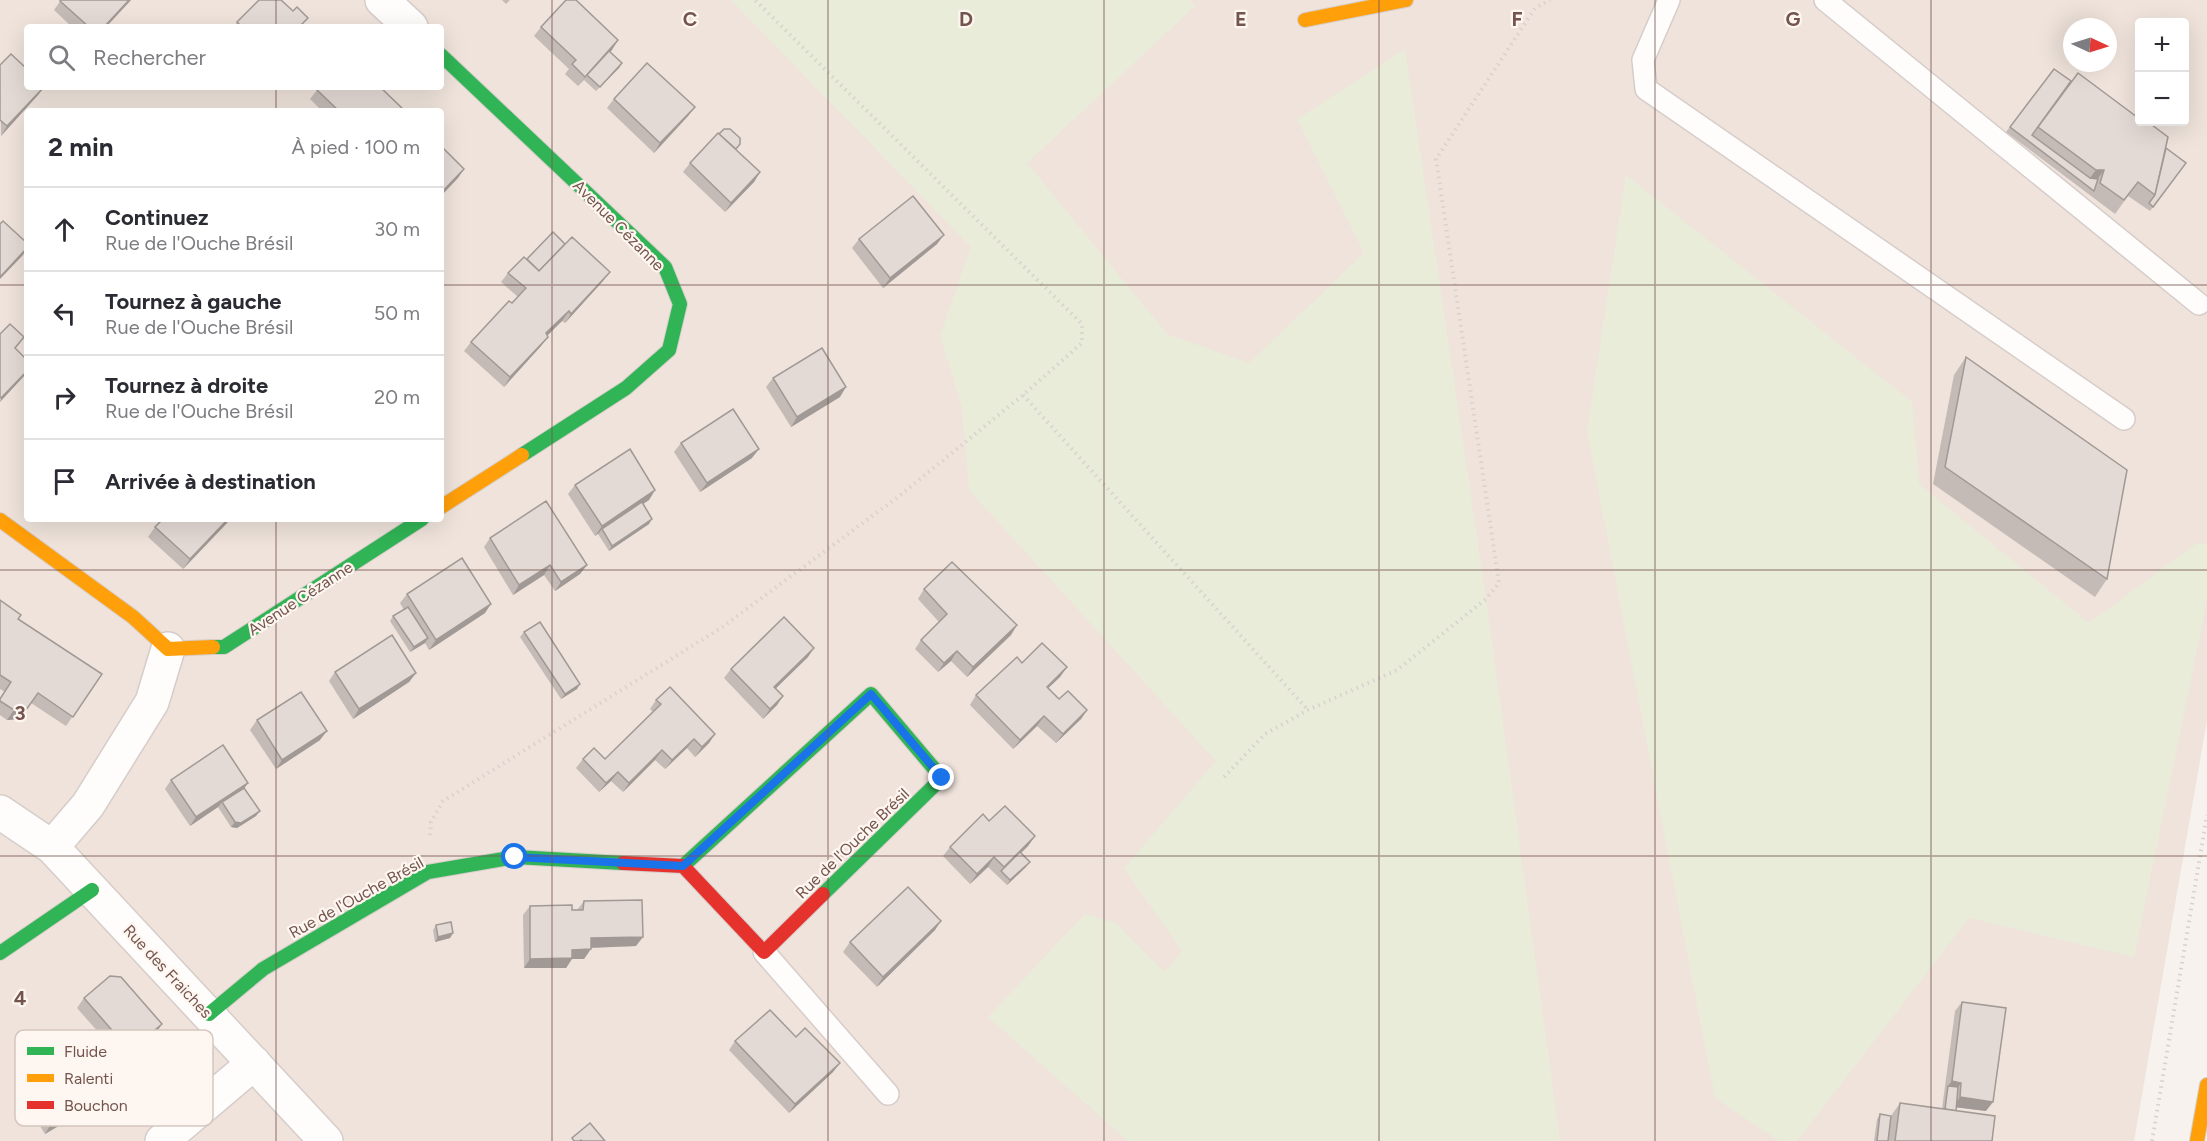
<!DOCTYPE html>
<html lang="fr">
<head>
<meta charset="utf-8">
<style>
  :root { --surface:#fff; --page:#f2f2f3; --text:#2b2b33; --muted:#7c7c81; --line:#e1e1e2 }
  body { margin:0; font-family:Figtree,sans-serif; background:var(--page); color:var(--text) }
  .controls { position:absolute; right:18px; top:18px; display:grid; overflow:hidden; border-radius:6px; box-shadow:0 6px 24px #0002 }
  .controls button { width:54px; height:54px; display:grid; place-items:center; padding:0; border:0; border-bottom:2px solid var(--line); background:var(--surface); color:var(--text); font:30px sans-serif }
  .compass { position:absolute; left:2063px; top:18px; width:54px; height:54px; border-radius:50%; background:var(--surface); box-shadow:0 6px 24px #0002; rotate:94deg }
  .stop { position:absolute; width:18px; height:18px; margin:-14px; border:4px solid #1a73e8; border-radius:50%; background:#fff }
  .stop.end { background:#1a73e8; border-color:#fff; box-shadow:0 2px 6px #0008 }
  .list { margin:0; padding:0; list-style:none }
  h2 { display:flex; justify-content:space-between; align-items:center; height:78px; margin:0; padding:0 24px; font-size:26px }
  h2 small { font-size:20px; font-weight:400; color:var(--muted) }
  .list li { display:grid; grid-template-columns:39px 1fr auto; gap:18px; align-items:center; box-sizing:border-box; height:84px; padding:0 24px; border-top:2px solid var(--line) }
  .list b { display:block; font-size:22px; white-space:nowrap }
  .list p { margin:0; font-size:20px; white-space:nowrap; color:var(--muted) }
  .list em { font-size:20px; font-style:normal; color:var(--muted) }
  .icon { flex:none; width:33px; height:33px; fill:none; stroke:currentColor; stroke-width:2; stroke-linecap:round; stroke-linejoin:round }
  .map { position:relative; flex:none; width:2207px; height:1141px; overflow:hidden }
  .search { position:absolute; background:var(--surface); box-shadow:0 6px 24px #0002; left:24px; top:24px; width:420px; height:66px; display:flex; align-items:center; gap:15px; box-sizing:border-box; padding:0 21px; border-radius:6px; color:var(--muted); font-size:22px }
  .panel { position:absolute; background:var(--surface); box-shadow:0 6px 24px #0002; left:24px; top:108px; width:420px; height:414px; border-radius:6px }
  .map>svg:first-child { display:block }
</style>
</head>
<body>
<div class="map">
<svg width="2207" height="1141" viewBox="0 0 2207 1141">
  <rect width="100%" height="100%" fill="#f7f2ed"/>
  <path fill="#efe3db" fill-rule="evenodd" d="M0 0H2207V720L2134 1141H0ZM2140 22H2184V122H2140ZM27 27H441V87H27ZM2072 27H2108V63H2072ZM27 111H441V519H27Z"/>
  <g fill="#e8ecd9">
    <polygon points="731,0 1190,0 1195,6 1027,163 1167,334 1249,363 1364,253 1297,119 1405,49 1486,599 1560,1141 1128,1141 988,1017 1085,914 1116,923 1165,972 1182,951 1124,868 1216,761 969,490 962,407 940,336 971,247"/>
    <polygon points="1626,175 1912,402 1919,484 2089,623 2197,543 2207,544 2207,600 2134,957 1969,918 1797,1141 1779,1141 1715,1098 1587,431"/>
  </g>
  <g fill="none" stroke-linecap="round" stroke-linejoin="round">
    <defs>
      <g id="lane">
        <polyline points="1669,0 1643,60 1646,89 2124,419"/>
        <polyline points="1825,0 2199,304"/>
        <polyline points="764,952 888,1094"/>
      </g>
      <g id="street">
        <polyline points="382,0 411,27"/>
        <polyline points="0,812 52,847 326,1141"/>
        <polyline points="52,847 88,805 152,702 168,649"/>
        <polyline points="162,1141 254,1063"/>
      </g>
      <g id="fast">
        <polyline points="441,55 665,267 680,304 669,350 626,388 522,455"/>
        <polyline points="213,647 224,647 422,519"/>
        <polyline points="683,866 871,694 942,778 823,894"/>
        <polyline points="0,953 92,890"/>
        <polyline points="209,1014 263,969 428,872 515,857 623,863"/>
      </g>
      <g id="slow">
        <polyline points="1305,20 1406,0"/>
        <polyline points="441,507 522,455"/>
        <polyline points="0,520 133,617 168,649 213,647"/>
        <polyline points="2197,1141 2207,1085"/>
      </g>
      <polyline id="jam" points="623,863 683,866 764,952 823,894"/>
    </defs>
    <use href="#lane" stroke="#d6cdca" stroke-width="24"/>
    <use href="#street" stroke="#d6cdca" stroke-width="36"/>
    <use href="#fast" stroke="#d6cdca" stroke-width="16"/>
    <use href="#slow" stroke="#d6cdca" stroke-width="16"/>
    <use href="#jam" stroke="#d6cdca" stroke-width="16"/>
    <g stroke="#dad1cf" stroke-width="4" stroke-dasharray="1.5 4.5" stroke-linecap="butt">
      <polyline points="1023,395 1308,710"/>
      <polyline points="1224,777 1265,734 1308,710 1397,670 1486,599 1499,583 1436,159 1535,8 1550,0"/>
      <polyline points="430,835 431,822 443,801 721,628 898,497 1023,395 1082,343 1082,324 755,0"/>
      <polyline points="2152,1141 2207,815"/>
    </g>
    <use href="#lane" stroke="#fefdfc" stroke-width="21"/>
    <use href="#street" stroke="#fefdfc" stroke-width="33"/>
    <use href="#fast" stroke="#30b455" stroke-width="14"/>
    <use href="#slow" stroke="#ff9f0a" stroke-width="14"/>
    <use href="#jam" stroke="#e5322d" stroke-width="14"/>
  </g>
  <g fill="#c4bbb7">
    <polygon points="61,0 131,0 106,27 72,27 54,10"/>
    <polygon points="502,0 510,0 506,4"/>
    <polygon points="293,11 302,27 234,27 237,22"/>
    <polygon points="541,27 612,50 610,52 622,63 619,68 596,91 584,80 578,86 565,74 569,69 534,36"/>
    <polygon points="0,65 44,87 38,95 1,136"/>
    <polygon points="2054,69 2186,163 2150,211 2128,196 2115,214 2006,132"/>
    <polygon points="317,90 404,111 322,111 310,99"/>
    <polygon points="614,99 695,107 688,116 654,153 607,108"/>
    <polygon points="719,134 760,172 754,182 725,212 683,172 690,163"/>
    <polygon points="859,239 937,244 883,288 852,248"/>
    <polygon points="527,259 603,281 565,323 562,321 547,335 541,346 504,387 464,351 471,342 518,297 501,282 508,273"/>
    <polygon points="1966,357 2107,579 2095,597 1933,484 1954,375"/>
    <polygon points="773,378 840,397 791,427 766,387"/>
    <polygon points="681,443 752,458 700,492 674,452"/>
    <polygon points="575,485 655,490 649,500 643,504 649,524 609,551 598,534 599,533 595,536 568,494"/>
    <polygon points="227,523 183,569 148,537 155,527"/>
    <polygon points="490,538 587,565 580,574 555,591 544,575 513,595 484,547"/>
    <polygon points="924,589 1011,635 967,677 951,661 938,672 915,649 921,640 939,622 918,599"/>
    <polygon points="407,594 485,613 429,650 425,643 410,652 390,621 393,616 404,610 400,603"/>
    <polygon points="0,600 18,619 102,674 66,726 31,703 20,719 7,720 0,715 0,699 5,692 0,689"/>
    <polygon points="524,632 577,689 561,699 520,637"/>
    <polygon points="808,657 776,688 783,696 777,705 763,719 724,678 731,669"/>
    <polygon points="1022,663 1067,667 1060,677 1048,688 1059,699 1087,710 1081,719 1056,743 1037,726 1013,749 970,705 976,695"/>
    <polygon points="335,672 416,673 409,682 353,719 329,681"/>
    <polygon points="656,700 715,734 709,743 695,757 687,748 665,769 655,760 623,792 611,781 599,792 576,768 583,759 605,759 653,712 650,709"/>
    <polygon points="257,720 320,740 276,769 250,730"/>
    <polygon points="171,780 244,788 256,816 237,828 231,827 218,807 190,826 165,789"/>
    <polygon points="989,821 1035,836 1028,846 1021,853 1026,867 1007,885 988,867 970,884 943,856 950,847"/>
    <polygon points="584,901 636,946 591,948 584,959 572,959 566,968 524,968 523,915 530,906 577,910"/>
    <polygon points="436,925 453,933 450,938 435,942 433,930"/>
    <polygon points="935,930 877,987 843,952 850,942"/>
    <polygon points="84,998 162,1024 155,1034 131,1054 139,1063 132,1073 106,1095 100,1086 94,1089 96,1092 89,1102 74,1111 67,1121 45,1134 34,1116 37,1105 29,1091 35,1081 44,1076 42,1073 48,1064 95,1054 108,1043 77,1008"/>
    <polygon points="1962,1002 1986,1111 1956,1107 1956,1111 1992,1141 1874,1141 1877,1119 1880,1114 1891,1116 1900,1103 1942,1109 1955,1011"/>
    <polygon points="796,1037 840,1063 833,1072 789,1113 729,1050 735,1041"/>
  </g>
  <g fill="#a09995">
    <polygon points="129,0 131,0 106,27 104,27"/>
    <polygon points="618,40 612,50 588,75 587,75 578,86 585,77"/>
    <polygon points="622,63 619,68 596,91 600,87"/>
    <polygon points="44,87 38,95 1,136 7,126"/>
    <polygon points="695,107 688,116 654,153 660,143"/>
    <polygon points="464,169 458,178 441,196 441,193"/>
    <polygon points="2096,170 2104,170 2094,184 2086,183"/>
    <polygon points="760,172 754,182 725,212 731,203"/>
    <polygon points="944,235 937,244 883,288 890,278"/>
    <polygon points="27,248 23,255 0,279 0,277"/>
    <polygon points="610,272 603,281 565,323 571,314"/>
    <polygon points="569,311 562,321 540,343 546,333"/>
    <polygon points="548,337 541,346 504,387 510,377"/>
    <polygon points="27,371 26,374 0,402 1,398"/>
    <polygon points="846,387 840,397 791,427 797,417"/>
    <polygon points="759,449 752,458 700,492 707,483"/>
    <polygon points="655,490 649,500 603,531 602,529 599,533 595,536 602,526"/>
    <polygon points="228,519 230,519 227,523 183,569 190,559"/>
    <polygon points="652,519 649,524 609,551 612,546"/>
    <polygon points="550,565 544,575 513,595 519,585"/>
    <polygon points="587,565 580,574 555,591 561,582"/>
    <polygon points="491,604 485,613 429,650 436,640"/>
    <polygon points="1017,625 1011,635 967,677 973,667"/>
    <polygon points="428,638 425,643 410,652 414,647"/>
    <polygon points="814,648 808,657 768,696 774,687"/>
    <polygon points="957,651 951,661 938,672 944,663"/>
    <polygon points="1067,667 1060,677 1040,696 1047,687"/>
    <polygon points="416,673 409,682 353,719 359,709"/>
    <polygon points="580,684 577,689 561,699 565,694"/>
    <polygon points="783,696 777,705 763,719 770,709"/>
    <polygon points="14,710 26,710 20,719 7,720"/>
    <polygon points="1087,710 1081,719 1056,743 1063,734"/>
    <polygon points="1044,716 1037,726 1013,749 1020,740"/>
    <polygon points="327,731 320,740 276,769 282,760"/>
    <polygon points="715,734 709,743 695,757 702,747"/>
    <polygon points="694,739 687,748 665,769 672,760"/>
    <polygon points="662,750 655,760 623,792 629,783"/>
    <polygon points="618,772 611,781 599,792 606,783"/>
    <polygon points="248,783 241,793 222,802 218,807 190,826 196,817"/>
    <polygon points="260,811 256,816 237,828 231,827 235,822"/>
    <polygon points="1035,836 1028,846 1002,872 1001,871 1004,867"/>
    <polygon points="994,857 988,867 970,884 977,874"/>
    <polygon points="1030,862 1026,867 1007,885 1010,880"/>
    <polygon points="941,921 935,930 877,987 883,977"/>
    <polygon points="453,933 450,938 435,942 438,937"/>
    <polygon points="643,937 636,946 584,948 591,938"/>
    <polygon points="591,949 584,959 572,959 566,968 524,968 530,959 572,950"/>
    <polygon points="162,1024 155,1034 123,1061 129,1052"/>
    <polygon points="139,1063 132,1073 106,1095 113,1086"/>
    <polygon points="840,1063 833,1072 789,1113 795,1104"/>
    <polygon points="107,1076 100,1086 85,1095 92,1085"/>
    <polygon points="1952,1081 1961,1083 1955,1092 1948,1086"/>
    <polygon points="96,1092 89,1102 69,1114 75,1105"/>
    <polygon points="1960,1097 1993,1102 1986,1111 1953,1107"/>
    <polygon points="73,1111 67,1121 45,1134 51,1124"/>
  </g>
  <g fill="#e4dad5" stroke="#a09995" stroke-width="1.5">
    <polygon points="61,0 129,0 104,27 89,27 60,1"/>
    <polygon points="259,0 281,0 293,11 297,7 308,18 299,27 242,27 237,22"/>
    <polygon points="566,0 576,0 618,40 585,77 572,64 576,60 541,27"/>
    <polygon points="609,51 622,63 600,87 587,75"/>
    <polygon points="11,54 27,69 27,87 44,87 7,126 0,120 0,65"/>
    <polygon points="647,63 695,107 660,143 614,99"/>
    <polygon points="2054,69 2071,81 2032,135 2090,178 2098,179 2094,191 2010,127"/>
    <polygon points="2078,73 2137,117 2139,114 2139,122 2148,122 2168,137 2155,195 2138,182 2124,200 2100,183 2104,170 2096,170 2038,127"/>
    <polygon points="320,87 380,87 404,110 339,111 317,90"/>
    <polygon points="724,129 730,129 740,138 740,144 736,149 719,134"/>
    <polygon points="718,133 760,172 731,203 690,163"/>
    <polygon points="441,146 464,169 441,193"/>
    <polygon points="2166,148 2186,163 2153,207 2149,203 2155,195"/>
    <polygon points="913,196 944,235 890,278 859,239"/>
    <polygon points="3,221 27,243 27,248 0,277 0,224"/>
    <polygon points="553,232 565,244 539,271 527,259"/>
    <polygon points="572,237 610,272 571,314 569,311 546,333 548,337 510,377 471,342 509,301 512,303 526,288 508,273 524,257 539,271"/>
    <polygon points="10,324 24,337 15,348 27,360 27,371 1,398 0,397 0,334"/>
    <polygon points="822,348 846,387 797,417 773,378"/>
    <polygon points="1966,357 2127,470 2107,579 1945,467"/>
    <polygon points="733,409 759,449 707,483 681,443"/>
    <polygon points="630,449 655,490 602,526 575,485"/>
    <polygon points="546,501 587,565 561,582 550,565 519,585 490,538"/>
    <polygon points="642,502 652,519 612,546 602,529"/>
    <polygon points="163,519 228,519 190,559 155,527"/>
    <polygon points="462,558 491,604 436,640 407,594"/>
    <polygon points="952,562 1017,625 973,667 957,651 944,663 921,640 947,614 924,589"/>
    <polygon points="0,600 21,615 18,619 102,674 73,717 38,693 26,710 14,710 0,701 0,699 11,682 0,675"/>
    <polygon points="408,607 428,638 414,647 393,616"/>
    <polygon points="784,617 814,648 774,687 783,696 770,709 731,669"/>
    <polygon points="540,622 580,684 565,694 524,632"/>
    <polygon points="392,635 416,673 359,709 335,672"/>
    <polygon points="1042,643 1067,667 1047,687 1059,699 1068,691 1087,710 1063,734 1044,716 1020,740 976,695 1017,657 1022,663"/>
    <polygon points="670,687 715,734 702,747 694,739 672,760 662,750 629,783 618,772 606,783 583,759 594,748 605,759 661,704 656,700"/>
    <polygon points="301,692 327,731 282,760 257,720"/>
    <polygon points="223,745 248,783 196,817 171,780"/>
    <polygon points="244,788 260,811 241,823 235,822 222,802"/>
    <polygon points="1005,806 1035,836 1004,867 994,857 977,874 950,847 983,814 989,821"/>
    <polygon points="1020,852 1030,862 1010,880 1001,871"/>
    <polygon points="908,887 941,921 883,977 850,942"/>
    <polygon points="642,900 643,937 591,938 591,949 572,950 572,958 530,959 530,906 572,905 572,910 583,910 584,901"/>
    <polygon points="451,922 453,933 438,937 436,925"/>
    <polygon points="110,976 121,977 162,1024 129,1052 139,1063 113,1086 107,1076 92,1085 96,1092 75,1105 73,1111 51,1124 40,1106 43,1095 35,1081 53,1071 48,1064 87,1041 95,1054 117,1036 84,998"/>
    <polygon points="1962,1002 2006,1008 1993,1102 1960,1097 1961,1083 1952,1081"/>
    <polygon points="770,1010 796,1037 805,1028 840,1063 795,1104 735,1041"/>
    <polygon points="1948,1086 1958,1087 1956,1111 1945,1109"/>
    <polygon points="1900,1103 1995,1116 1992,1141 1895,1141"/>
    <polygon points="1880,1114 1891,1116 1888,1141 1877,1141"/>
    <polygon points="590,1123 605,1141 582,1141 581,1140 580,1141 574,1141 572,1138"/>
  </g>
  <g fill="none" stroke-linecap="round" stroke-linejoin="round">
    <polyline stroke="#1a73e8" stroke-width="8" points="515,857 683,866 871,694 942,778"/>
  </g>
  <path fill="none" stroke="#74554e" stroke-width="1.5" stroke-opacity="0.55" d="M276 0V27M552 0V1141M828 0V1141M1104 0V1141M1379 0V1141M1655 0V1141M1931 0V1141M276 87V111M0 285H27M441 285H2207M276 519V1141M0 570H2207M0 856H2207"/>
  <g text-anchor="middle" stroke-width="4.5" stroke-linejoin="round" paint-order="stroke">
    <g font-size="16" fill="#74554e" stroke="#fef6f0">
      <text transform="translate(619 225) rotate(45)" y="6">Avenue Cézanne</text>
      <text transform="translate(300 598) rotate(-33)" y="6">Avenue Cézanne</text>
      <text transform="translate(852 843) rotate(-44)" y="6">Rue de l'Ouche Brésil</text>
      <text transform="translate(356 897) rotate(-29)" y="6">Rue de l'Ouche Brésil</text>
      <text transform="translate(168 971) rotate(47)" y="6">Rue des Fraiches</text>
    </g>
  </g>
  <rect x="15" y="1030" width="198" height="96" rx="9" fill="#fef6f0" stroke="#d5c6bf" stroke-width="1.5"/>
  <rect x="27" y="1047" width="27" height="8" fill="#30b455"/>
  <rect x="27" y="1074" width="27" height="8" fill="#ff9f0a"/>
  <rect x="27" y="1101" width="27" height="8" fill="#e5322d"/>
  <g font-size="16" fill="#74554e">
    <text x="64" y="1057">Fluide</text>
    <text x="64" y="1084">Ralenti</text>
    <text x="64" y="1111">Bouchon</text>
  </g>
  <g font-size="20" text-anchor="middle" font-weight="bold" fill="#74554e" stroke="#fef6f0" stroke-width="4.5" stroke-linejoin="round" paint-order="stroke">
    <text x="690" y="26">C</text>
    <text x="966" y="26">D</text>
    <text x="1241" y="26">E</text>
    <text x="1517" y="26">F</text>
    <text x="1793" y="26">G</text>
    <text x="20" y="720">3</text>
    <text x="20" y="1005">4</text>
  </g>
</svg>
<div class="controls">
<button>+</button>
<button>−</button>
</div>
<svg class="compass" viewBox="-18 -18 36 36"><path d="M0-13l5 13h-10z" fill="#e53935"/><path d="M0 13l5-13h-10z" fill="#7c7c81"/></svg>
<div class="stop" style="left:515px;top:857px"></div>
<div class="stop end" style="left:942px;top:778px"></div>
<div class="search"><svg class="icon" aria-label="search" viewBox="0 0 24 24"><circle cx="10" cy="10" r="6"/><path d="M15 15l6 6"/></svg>Rechercher</div>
<section class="panel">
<h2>2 min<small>À pied · 100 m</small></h2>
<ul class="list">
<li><svg class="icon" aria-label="ahead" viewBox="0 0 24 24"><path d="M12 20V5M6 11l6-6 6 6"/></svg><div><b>Continuez</b><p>Rue de l'Ouche Brésil</p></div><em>30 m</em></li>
<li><svg class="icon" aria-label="left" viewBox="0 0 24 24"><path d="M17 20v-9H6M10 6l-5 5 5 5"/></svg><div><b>Tournez à gauche</b><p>Rue de l'Ouche Brésil</p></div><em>50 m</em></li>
<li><svg class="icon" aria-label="right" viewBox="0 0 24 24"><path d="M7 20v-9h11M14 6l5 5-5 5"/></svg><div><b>Tournez à droite</b><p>Rue de l'Ouche Brésil</p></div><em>20 m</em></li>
<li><svg class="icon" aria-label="arrive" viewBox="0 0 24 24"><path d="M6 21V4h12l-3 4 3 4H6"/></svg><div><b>Arrivée à destination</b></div></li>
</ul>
</section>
</div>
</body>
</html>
